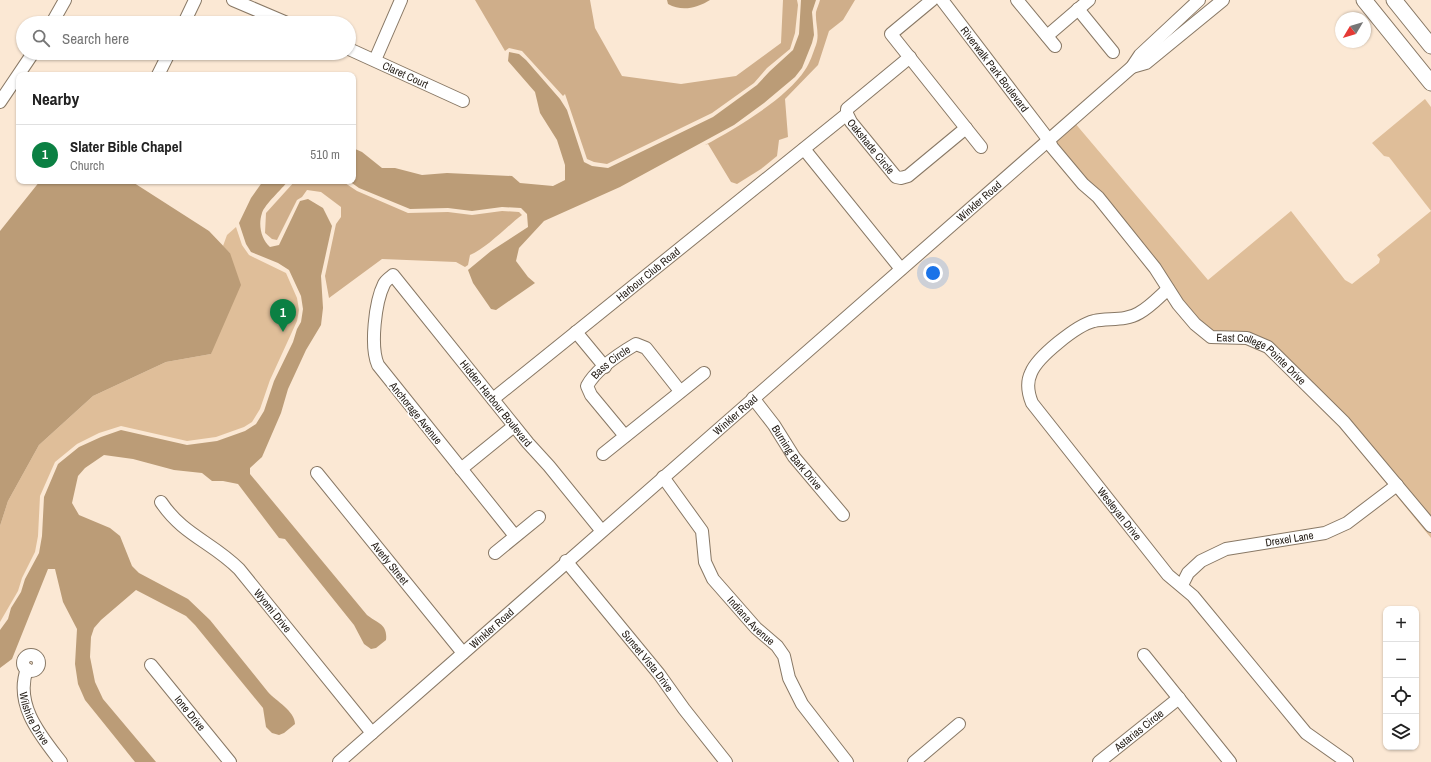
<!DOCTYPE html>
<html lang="en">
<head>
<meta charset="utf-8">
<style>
  :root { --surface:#fff; --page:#f6f6f6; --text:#222; --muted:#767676; --line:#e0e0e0; --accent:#0b8043 }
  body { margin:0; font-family:"Archivo Narrow",sans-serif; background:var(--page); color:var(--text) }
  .controls { position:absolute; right:12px; bottom:12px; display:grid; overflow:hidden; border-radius:8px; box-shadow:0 1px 3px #0004 }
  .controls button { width:36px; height:36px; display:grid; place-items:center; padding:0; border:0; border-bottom:1px solid var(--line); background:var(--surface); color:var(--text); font:20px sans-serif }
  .compass { position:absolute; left:1335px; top:12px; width:36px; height:36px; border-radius:50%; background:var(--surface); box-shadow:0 1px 3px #0004; rotate:232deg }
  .you { position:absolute; left:933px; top:273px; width:14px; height:14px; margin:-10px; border:3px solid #fff; border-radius:50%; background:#1a73e8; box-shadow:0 0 0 6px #1a73e833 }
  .badge { display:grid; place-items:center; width:26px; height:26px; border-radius:50%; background:var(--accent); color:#fff; font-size:13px; font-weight:700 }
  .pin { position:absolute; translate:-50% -33px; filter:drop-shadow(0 1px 2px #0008) }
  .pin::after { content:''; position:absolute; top:21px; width:14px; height:12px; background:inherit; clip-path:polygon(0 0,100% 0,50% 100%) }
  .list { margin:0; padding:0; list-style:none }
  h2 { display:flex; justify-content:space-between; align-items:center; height:52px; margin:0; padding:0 16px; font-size:17px }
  h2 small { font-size:13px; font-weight:400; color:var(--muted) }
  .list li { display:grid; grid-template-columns:26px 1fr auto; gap:12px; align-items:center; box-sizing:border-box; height:60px; padding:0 16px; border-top:1px solid var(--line) }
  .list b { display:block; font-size:15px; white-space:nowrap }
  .list p { margin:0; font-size:13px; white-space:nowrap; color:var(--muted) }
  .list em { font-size:13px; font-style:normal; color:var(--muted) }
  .icon { flex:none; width:22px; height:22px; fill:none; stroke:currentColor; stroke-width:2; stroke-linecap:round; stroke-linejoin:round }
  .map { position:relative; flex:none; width:1431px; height:762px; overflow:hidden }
  .search { position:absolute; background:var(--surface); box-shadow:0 1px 3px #0004; left:16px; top:16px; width:340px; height:44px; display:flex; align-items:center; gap:10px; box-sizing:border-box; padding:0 14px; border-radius:22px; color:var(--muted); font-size:15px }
  .panel { position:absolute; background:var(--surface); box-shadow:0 1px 3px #0004; left:16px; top:72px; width:340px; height:112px; border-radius:8px }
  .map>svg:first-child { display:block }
</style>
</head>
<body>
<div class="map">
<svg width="1431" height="762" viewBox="0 0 1431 762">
  <rect width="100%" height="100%" fill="#fbe8d4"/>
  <g fill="#dfbe99">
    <polygon points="1425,99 1431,107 1431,538 1313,394 1270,353 1240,342 1207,335 1151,265 1046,147 1074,122 1208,280 1291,211 1345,280 1352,284 1379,263 1380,259 1377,255 1431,211 1389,157 1384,156 1372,143"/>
    <polygon points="236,227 242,245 249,255 286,273 297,298 299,310 297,321 270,380 260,409 252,422 244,427 216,437 187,441 121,426 99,433 77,444 55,462 40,496 38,536 35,552 22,578 18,591 0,622 0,526 8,501 39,445 93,396 166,362 211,354 230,253 223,246 227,235"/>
  </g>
  <g fill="#cfae8a">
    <polygon points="475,0 590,0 595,28 622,76 681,84 736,76 781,43 783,0 797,0 798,5 795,33 790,49 767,68 754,83 712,113 607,164 594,162 587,159 565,94 563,96 522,51 509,48 505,51"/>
    <path d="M820 0H855L843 20 829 31 818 65 785 99 788 137 779 140 777 156 761 169 737 184 731 182 708 144 705 145C735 129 786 99 805 70 810 63 813 53 816 45 820 34 815 23 816 12 817 8 819 4 820 0Z"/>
    <path d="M295 181H342L357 191 408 213 448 212 472 215 502 211 519 212 522 215C507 226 486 249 470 255L468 265 465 267 456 262 382 259 329 298 325 276 336 224 341 217V207L321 192 307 190 302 197 297 200 277 240 272 239 265 233 266 213Z"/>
  </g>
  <g fill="#bb9c77">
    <path d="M667 0H710C697 8 682 12 668 4Z"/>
    <polygon points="801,0 816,0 812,12 814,35 812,43 802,68 795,77 764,103 734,125 620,187 544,221 519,248 516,261 528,277 535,283 496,310 491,309 473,283 468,270 491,251 528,227 527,214 521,208 502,207 472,211 448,208 410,209 359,188 349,181 353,181 353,148 362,152 382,168 395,168 422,175 447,173 512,176 520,183 553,186 565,180 565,165 557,140 540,113 535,92 508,61 509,52 519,54 526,60 560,99 567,110 584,162 592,166 608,168 713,117 757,85 770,71 793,50 799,34"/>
    <polygon points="40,181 131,181 209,231 230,253 241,285 211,354 166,362 93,396 39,445 8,501 0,526 0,231"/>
    <path d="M263 181H288C282 189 265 204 262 213 258 225 261 239 270 247L279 245 300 201 308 199 323 208 332 226 321 276 323 308 321 325 306 350 288 389 281 413 262 457 250 468V474L367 615C377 623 388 624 386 640L376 648 371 649 364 644 354 625 285 539 279 538 238 484 223 481H212L202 473 174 470 133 459 104 455 85 468 78 476 72 503 79 515 110 528 120 536 132 566 139 573 188 599 210 620 268 692C276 701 295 711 295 724L284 733 279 735 272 733 266 727 263 708 195 625 186 616 136 590 101 620 94 628 91 637 90 657 95 682 103 699 156 762H135L85 700 78 684 75 664 77 629 63 602 55 569H48L12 659 0 668V630L8 619 11 608 21 592 25 579 39 553 42 536 44 497 58 464 79 447 101 437 121 430 187 445 217 441 245 431 256 424 264 411 274 381 293 342 297 329 301 322 303 309 301 296 289 270 278 263 251 252 246 244 239 223 251 198Z"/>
  </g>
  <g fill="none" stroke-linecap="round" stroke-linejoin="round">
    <defs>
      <g id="minor">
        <polyline points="233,0 287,23"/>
        <polyline points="932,0 891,34 981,147"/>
        <path id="s1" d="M942 0 1048 139 1052 147 1083 184 1098 197 1155 268 1178 304 1195 324 1211 337 1247 338 1268 347 1344 422 1431 526"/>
        <polyline points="1017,0 1055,46"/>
        <polyline points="1078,9 1113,52"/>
        <polyline points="52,23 65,0"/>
        <polyline points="184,23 195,0"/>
        <polyline points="1047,36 1089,0"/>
        <path id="s2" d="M349 49 463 101"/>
        <path id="s3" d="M910 57 847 109V114L851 122 896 177 901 178 908 176 966 128"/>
        <polyline points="375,60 401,0"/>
        <polyline points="1132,67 1146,63 1223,0"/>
        <polyline points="158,75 169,53"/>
        <polyline points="0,102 33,53"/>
        <polyline points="804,149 901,269"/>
        <path id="s4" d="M1168 289C1159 297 1150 307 1139 313 1126 321 1109 318 1094 321 1077 325 1037 357 1031 373 1026 383 1028 393 1032 403L1168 575 1193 596 1306 733 1347 762"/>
        <polyline points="576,332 605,367"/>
        <path id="s5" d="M753 398 774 425 794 457 843 515"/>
        <path id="s6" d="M493 399 847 114"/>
        <path id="s7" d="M625 436 591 395 587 386C596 369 619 354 636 344L646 348 680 391"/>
        <polyline points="603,454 704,373"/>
        <polyline points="461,469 514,426"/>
        <path id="s8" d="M317 473 463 653"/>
        <path id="s9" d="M663 477 702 531 705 562 713 579 756 628 777 646 784 656 789 678 802 704 847 762"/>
        <path id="s10" d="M161 502C183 535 212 542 239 569L372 733"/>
        <path id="s11" d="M515 536 378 365C370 347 375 302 384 284 386 280 390 278 393 275L528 443 549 466 601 530"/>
        <polyline points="495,553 539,517"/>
        <path id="s12" d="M566 561 659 674 684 709 726 762"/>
        <path id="s13" d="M1182 585 1188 573 1201 561 1226 549 1325 533 1347 523 1397 485"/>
        <circle cx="31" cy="663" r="8"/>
        <polyline points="1144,655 1230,762"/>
        <path id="s14" d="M151 665 230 762"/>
        <path id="s15" d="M27 669C14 705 41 736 61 762"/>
        <path id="s16" d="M339 762 1132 67 1140 55 1199 0"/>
        <polyline points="914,762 959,724"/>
        <path id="s17" d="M1099 762 1179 698"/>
      </g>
      <g id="major">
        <polyline points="1364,0 1431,83"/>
        <polyline points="1394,0 1431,46"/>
      </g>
    </defs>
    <use href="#minor" stroke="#887865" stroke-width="14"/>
    <use href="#major" stroke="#887865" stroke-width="17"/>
    <use href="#minor" stroke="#fff" stroke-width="12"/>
    <use href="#major" stroke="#fff" stroke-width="15"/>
  </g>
  <g text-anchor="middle" stroke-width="3.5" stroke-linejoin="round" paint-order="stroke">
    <g font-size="11" fill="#28211a" stroke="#fff">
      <text dy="4" stroke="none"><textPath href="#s1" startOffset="87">Riverwalk Park Boulevard</textPath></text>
      <text dy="4" stroke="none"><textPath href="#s2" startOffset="62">Claret Court</textPath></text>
      <text dy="4" stroke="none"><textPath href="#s3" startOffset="127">Oakshade Circle</textPath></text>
      <text dy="4" stroke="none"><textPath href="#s16" startOffset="851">Winkler Road</textPath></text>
      <text dy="4" stroke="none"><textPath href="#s6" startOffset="199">Harbour Club Road</textPath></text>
      <text dy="4" stroke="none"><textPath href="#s1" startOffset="490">East College Pointe Drive</textPath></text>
      <text dy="4" stroke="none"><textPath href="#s7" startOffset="97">Bass Circle</textPath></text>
      <text dy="4" stroke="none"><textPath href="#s11" startOffset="479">Hidden Harbour Boulevard</textPath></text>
      <text transform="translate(416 413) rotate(51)" y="4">Anchorage Avenue</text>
      <text dy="4" stroke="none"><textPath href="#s16" startOffset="527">Winkler Road</textPath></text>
      <text dy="4" stroke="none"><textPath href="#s5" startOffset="74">Burning Bark Drive</textPath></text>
      <text dy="4" stroke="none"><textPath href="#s4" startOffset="339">Wesleyan Drive</textPath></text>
      <text dy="4" stroke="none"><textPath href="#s13" startOffset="123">Drexel Lane</textPath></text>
      <text dy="4" stroke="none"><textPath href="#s8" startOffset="116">Averly Street</textPath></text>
      <text dy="4" stroke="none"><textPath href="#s10" startOffset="157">Wyomi Drive</textPath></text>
      <text dy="4" stroke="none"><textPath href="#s9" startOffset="173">Indiana Avenue</textPath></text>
      <text dy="4" stroke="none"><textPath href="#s16" startOffset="203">Winkler Road</textPath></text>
      <text dy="4" stroke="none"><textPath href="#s12" startOffset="129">Sunset Vista Drive</textPath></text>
      <text dy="4" stroke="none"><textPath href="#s14" startOffset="62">Ione Drive</textPath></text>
      <text dy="4" stroke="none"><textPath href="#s15" startOffset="52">Wilshire Drive</textPath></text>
      <text dy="4" stroke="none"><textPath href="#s17" startOffset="51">Astarias Circle</textPath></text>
    </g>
  </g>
</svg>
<div class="controls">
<button>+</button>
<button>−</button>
<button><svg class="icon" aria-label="locate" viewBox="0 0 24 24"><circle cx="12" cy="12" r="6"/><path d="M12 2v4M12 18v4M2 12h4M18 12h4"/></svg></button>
<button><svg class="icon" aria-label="layers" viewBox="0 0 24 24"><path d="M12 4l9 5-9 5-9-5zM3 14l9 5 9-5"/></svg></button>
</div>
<svg class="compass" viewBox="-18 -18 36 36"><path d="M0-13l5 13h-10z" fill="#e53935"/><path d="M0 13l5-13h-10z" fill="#767676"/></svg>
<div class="you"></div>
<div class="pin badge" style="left:283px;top:332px">1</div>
<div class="search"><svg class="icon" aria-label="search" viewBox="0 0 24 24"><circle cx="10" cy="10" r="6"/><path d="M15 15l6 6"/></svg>Search here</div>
<section class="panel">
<h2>Nearby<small></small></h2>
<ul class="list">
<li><span class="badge">1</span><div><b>Slater Bible Chapel</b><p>Church</p></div><em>510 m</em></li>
</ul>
</section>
</div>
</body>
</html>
